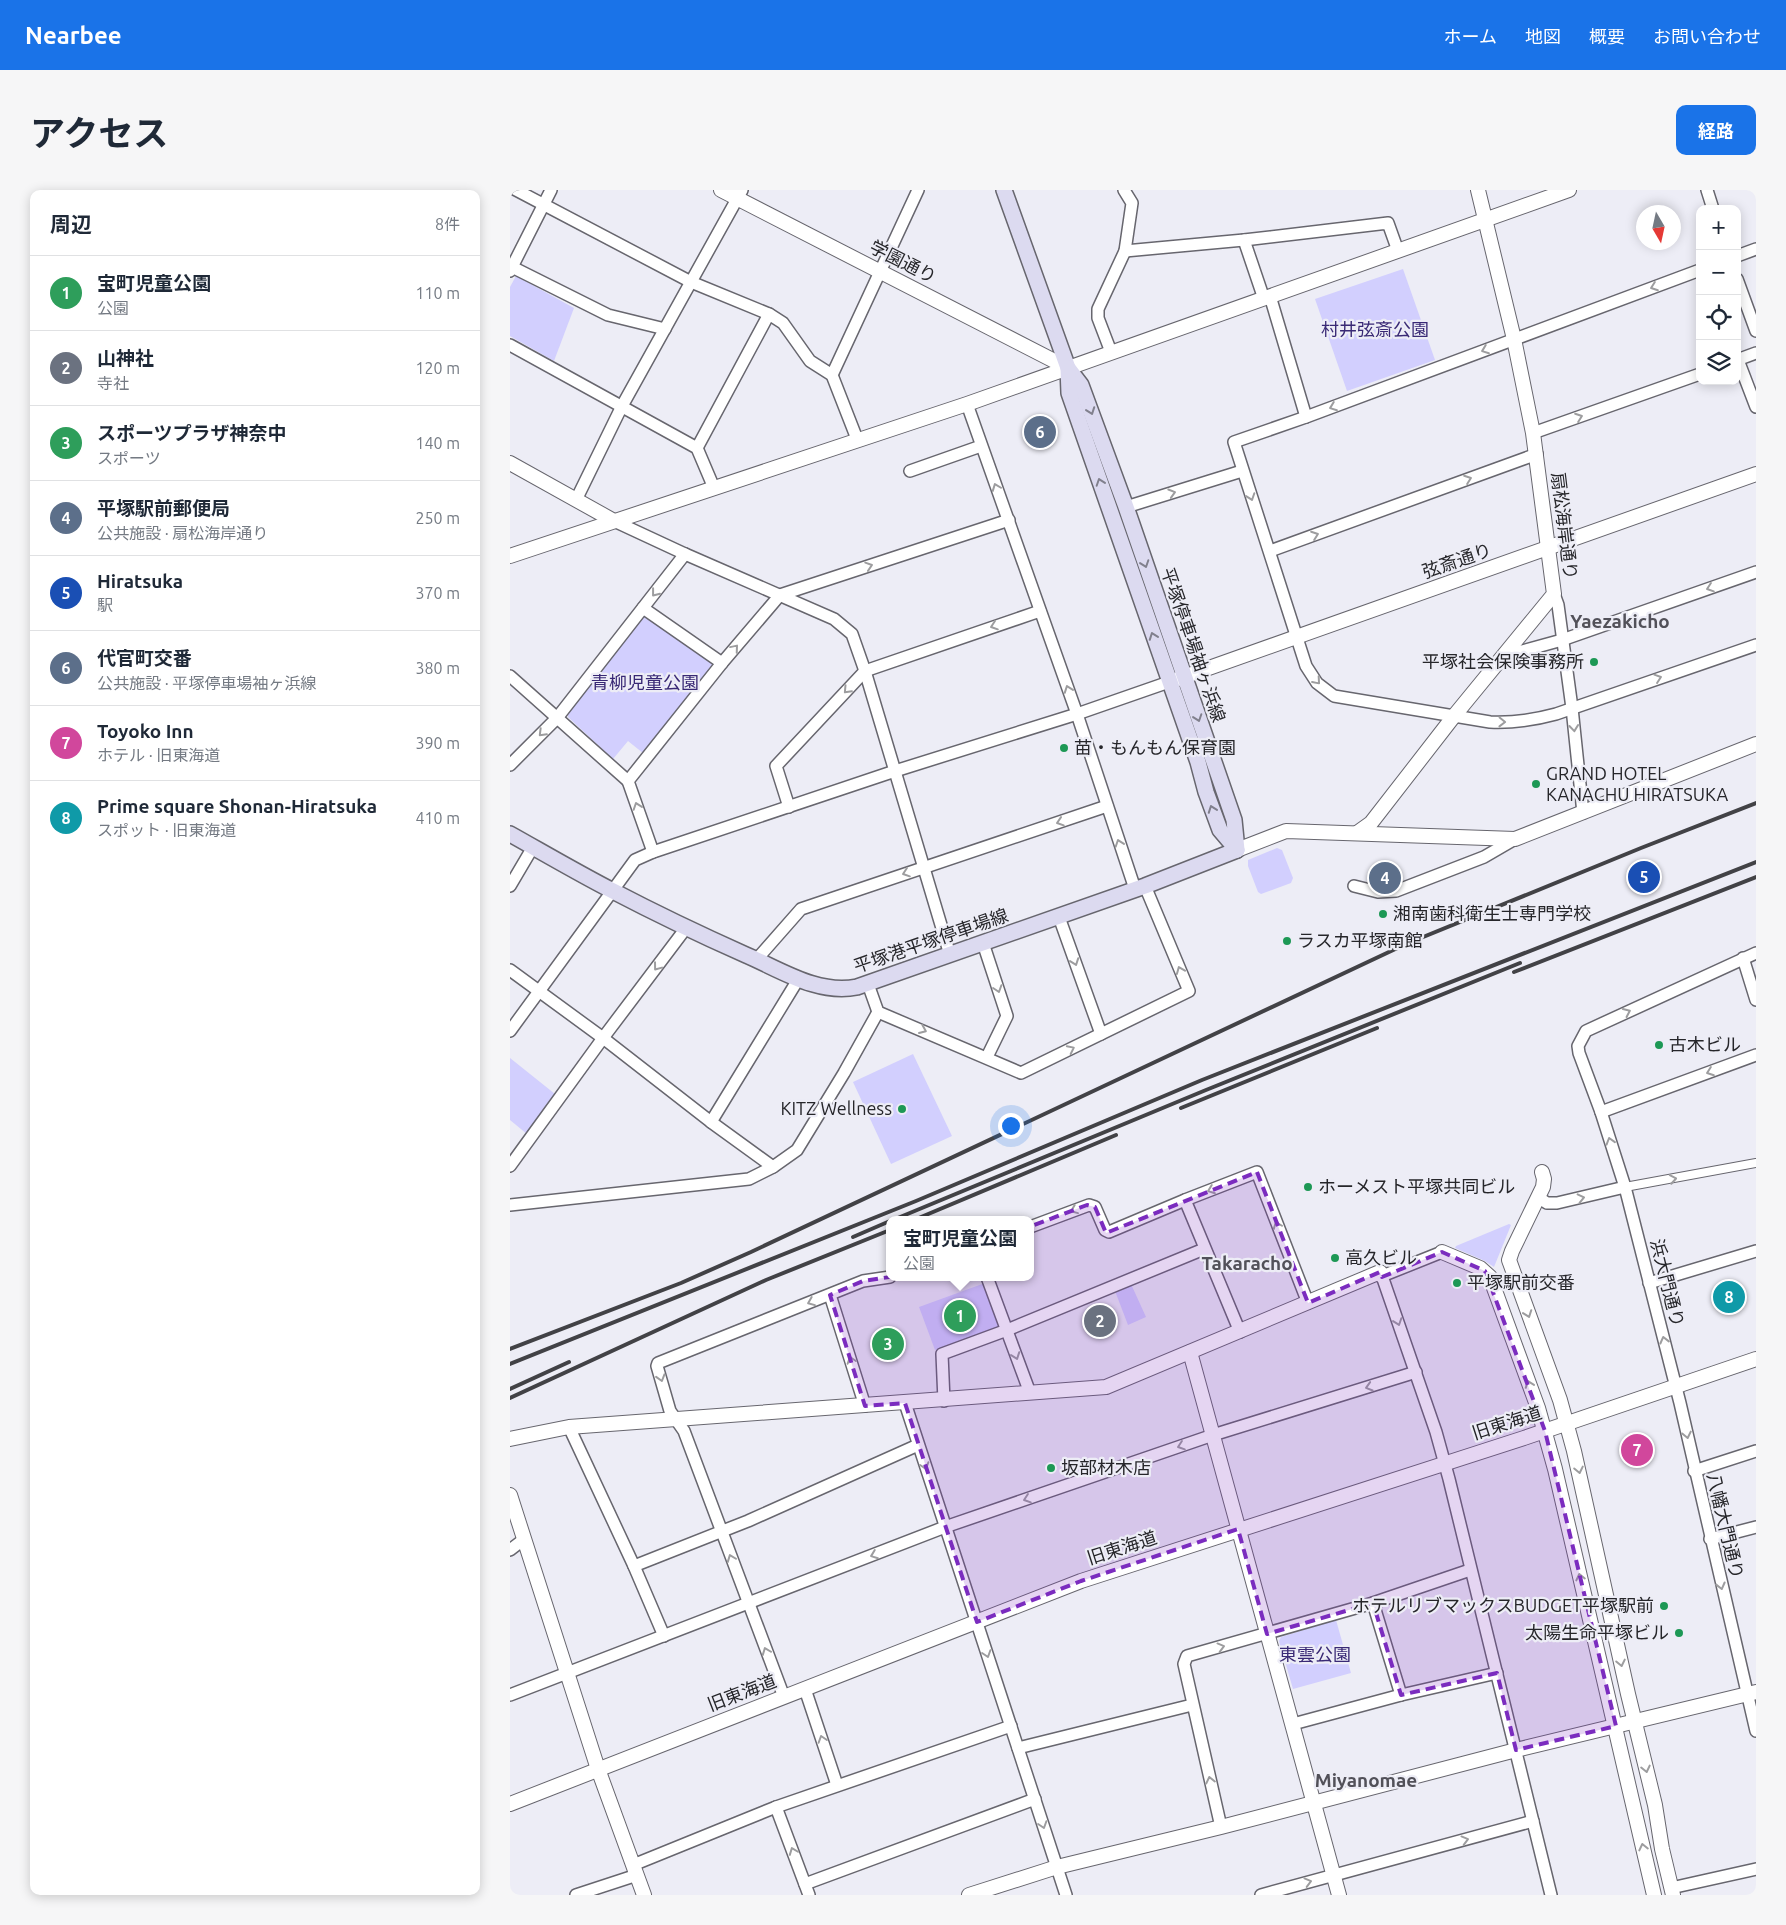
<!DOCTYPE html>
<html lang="ja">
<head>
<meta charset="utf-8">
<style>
  :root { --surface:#fff; --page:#f6f6f7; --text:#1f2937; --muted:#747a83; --line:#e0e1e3; --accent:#1a73e8 }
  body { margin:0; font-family:Ubuntu,"Noto Sans JP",sans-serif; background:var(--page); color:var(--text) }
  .controls { position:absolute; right:15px; top:15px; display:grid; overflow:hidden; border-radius:10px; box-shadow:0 2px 12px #0003 }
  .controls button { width:45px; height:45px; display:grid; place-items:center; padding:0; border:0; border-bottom:1px solid var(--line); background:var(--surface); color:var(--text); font:25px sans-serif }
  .compass { position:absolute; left:1126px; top:15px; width:45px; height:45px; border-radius:50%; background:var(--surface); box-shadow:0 2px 12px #0003; rotate:171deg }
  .you { position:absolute; left:500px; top:935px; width:18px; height:18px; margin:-12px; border:4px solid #fff; border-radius:50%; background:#1a73e8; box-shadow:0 0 0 8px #1a73e833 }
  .badge { display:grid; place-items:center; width:32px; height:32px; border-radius:50%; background:var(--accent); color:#fff; font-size:16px; font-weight:700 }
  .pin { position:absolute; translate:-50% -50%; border:2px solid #fff; box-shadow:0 1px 5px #0006 }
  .popup { position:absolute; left:376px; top:1026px; width:148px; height:65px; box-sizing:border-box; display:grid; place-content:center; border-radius:10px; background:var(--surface); filter:drop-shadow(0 1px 4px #0005); font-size:16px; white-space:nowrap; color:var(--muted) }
  .popup b { font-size:19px; color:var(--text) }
  .popup::after { content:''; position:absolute; left:50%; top:100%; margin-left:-10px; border:10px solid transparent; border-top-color:var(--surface) }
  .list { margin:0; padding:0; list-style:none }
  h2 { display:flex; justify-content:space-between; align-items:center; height:65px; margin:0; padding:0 20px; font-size:21px }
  h2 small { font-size:16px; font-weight:400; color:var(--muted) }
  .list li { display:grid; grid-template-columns:32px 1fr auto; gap:15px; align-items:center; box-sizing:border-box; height:75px; padding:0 20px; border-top:1px solid var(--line) }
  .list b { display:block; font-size:19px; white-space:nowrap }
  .list p { margin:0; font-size:16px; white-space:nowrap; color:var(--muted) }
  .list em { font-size:16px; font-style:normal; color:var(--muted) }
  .icon { flex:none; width:28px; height:28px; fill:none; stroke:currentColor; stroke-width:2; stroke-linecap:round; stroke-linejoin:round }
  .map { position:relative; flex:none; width:1246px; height:1705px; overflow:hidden; border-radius:10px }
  header { display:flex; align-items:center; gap:30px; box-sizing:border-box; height:70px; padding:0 25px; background:var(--accent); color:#fff }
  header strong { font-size:24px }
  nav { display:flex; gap:28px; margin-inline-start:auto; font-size:18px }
  .intro { display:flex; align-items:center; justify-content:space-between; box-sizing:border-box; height:120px; padding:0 30px }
  h1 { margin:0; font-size:35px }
  .button { padding:12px 22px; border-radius:10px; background:var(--accent); color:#fff; font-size:18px; font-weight:700 }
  main { display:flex; gap:30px; padding:0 30px }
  aside { flex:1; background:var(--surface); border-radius:10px; box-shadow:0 2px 12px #0003 }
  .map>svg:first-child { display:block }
</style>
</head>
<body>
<header>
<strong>Nearbee</strong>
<nav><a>ホーム</a><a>地図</a><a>概要</a><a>お問い合わせ</a></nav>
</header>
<div class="intro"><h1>アクセス</h1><a class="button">経路</a></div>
<main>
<aside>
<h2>周辺<small>8件</small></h2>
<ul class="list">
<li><span class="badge" style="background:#2e9e5b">1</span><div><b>宝町児童公園</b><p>公園</p></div><em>110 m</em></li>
<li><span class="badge" style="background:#6b7280">2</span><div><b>山神社</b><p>寺社</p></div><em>120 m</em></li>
<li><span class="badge" style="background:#2e9e5b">3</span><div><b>スポーツプラザ神奈中</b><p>スポーツ</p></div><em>140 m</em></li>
<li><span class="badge" style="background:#5c6f8a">4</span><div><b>平塚駅前郵便局</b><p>公共施設 · 扇松海岸通り</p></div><em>250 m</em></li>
<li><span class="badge" style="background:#1a4fb4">5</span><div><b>Hiratsuka</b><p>駅</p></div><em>370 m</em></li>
<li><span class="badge" style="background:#5c6f8a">6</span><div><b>代官町交番</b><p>公共施設 · 平塚停車場袖ヶ浜線</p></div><em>380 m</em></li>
<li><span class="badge" style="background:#d1479c">7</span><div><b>Toyoko Inn</b><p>ホテル · 旧東海道</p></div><em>390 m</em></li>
<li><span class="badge" style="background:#0f9aa8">8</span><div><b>Prime square Shonan-Hiratsuka</b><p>スポット · 旧東海道</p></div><em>410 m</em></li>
</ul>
</aside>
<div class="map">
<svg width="1246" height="1705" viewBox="0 0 1246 1705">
  <rect width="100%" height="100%" fill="#ededf6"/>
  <g fill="#d2cffe">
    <polygon points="893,79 925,170 837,201 805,109"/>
    <polygon points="6,86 64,118 44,171 0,146 0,97"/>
    <polygon points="133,427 136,427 202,473 202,476 133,563 118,551 103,569 58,527 58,523"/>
    <polygon points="767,658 772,660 783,688 781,693 751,704 748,702 738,676 738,670"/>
    <polygon points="403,864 442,946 381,974 343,892"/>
    <polygon points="0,868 45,904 17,944 0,930"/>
    <polygon points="999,1034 1001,1035 984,1077 975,1071 945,1058 946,1056"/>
    <polygon points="475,1093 491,1136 425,1160 409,1117"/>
    <polygon points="621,1094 636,1127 618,1135 605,1101"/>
    <polygon points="826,1430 841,1483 783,1499 769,1451 771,1447"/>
  </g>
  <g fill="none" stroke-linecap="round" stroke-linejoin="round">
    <defs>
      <polyline id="pedestrian" points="1115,997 1246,973"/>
      <g id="minor">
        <polyline points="6,0 181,92 259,124 273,133 300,171 322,185 347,249"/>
        <polyline points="1197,0 1203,19"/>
        <polyline points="734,50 754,109"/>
        <polyline points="615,61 734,50 878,33 888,61"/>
        <polyline points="1227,66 1246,59"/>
        <polyline points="0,76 98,125 155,139"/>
        <path d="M1190 80 796 227 724 252 796 476 807 493 824 506 980 532C1003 533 1024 530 1046 524L1246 455"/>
        <polyline points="0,81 41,0"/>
        <polyline points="1227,89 1246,141"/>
        <polyline points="760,106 796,227"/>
        <polyline points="0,155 187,258 204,298"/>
        <polyline points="601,162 588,128 588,119 615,61 622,13 614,0"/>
        <polyline points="1227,170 1246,163"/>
        <polyline points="1228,170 1246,217"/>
        <polyline points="322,185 408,0"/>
        <polyline points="457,214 567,524 625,699"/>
        <polyline points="1023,243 1190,184"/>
        <polyline points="187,258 259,124"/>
        <polyline points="400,281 471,256"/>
        <polyline points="66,310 112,216 232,0"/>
        <polyline points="616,317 732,281"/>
        <polyline points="104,331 175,364 324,429 342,444 355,481 440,765"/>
        <polyline points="760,361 1027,264"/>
        <polyline points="1044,404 1048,415 1062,518 1073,623"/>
        <polyline points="133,418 212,473"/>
        <polyline points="995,463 1012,461 1052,450 1246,382"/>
        <polyline points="0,486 118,591"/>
        <polyline points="0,575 47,528 175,364"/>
        <polyline points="279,617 266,576 355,481 530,421"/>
        <polyline points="143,662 118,591 212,473 270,405 499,330"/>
        <polyline points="0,696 23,657"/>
        <polyline points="844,696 868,702 886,701 974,667 1005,649"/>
        <polyline points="549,727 591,844"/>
        <polyline points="473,753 497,826 477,867"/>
        <polyline points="1246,763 1076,841 1068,856 1069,863 1091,922 1115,997 1170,1213 1246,1541"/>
        <polyline points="1233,768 1246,810"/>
        <polyline points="247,769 291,719 597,616"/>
        <polyline points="0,780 93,848 201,932 263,977"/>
        <polyline points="358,794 368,822 511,883 679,801 635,696"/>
        <polyline points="0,841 125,670 143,662 385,581 567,524 659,492"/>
        <polyline points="1091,922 1246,865"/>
        <polyline points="201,932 289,788"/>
        <polyline points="0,976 93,848 176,738"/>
        <polyline points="1029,1008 1037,1013 1047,1013 1115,997"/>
        <polyline points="675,1010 730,1142"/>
        <polyline points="0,1015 239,989 263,977 287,960 334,883 368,822"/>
        <polyline points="520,1037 579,1015 585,1017 595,1040 599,1042 675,1010 747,982 798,1113"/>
        <polyline points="932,1062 872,1086 926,1242 939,1289 1041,1705"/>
        <polyline points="477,1087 520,1203"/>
        <polyline points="1139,1093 1246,1061"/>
        <polyline points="320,1105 355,1216"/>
        <polyline points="434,1211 432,1164 497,1140 694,1059"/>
        <polyline points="395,1213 556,1705"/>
        <polyline points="59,1237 124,1376 154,1446"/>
        <polyline points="1184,1281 1246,1261"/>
        <polyline points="1200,1349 1246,1337"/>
        <polyline points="0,1360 13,1350"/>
        <polyline points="124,1376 238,1331 408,1255"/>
        <polyline points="863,1413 891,1505"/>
        <polyline points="295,1499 327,1595"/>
        <polyline points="0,1505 435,1337 703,1245 906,1182"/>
        <polyline points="274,1507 174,1241 160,1221 147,1176 148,1173 353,1091 380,1087"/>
        <polyline points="783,1534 891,1505 987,1483"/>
        <polyline points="508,1558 682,1515"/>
        <polyline points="266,1617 299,1705"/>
        <polyline points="711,1637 674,1474 677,1466 863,1413 960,1380"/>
        <polyline points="123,1675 266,1617 501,1536"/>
        <polyline points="295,1694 525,1609"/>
        <polyline points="1161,1698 1246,1679"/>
        <polyline points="66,1705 127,1685"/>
        <polyline points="751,1705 1023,1631"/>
      </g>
      <g id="tertiary">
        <polyline points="211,0 558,178"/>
        <polyline points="0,273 104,331"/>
        <polyline points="0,366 457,214 1059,0"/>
        <polyline points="665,490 1246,284"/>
        <polyline points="847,643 861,633 944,526 1044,404 1023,243 1004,149 968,0"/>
        <polyline points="727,660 776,641 1005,649 1246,554"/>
        <polyline points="1032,982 1034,989 1033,997 1002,1061 999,1070 1050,1210 1064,1261 1118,1504 1145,1615 1152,1659 1163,1705"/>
        <polyline points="932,1062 970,1078 980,1087 1028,1218 1045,1279 1144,1705"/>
        <polyline points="680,1162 829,1705"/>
        <polyline points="0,1249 59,1237 596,1197 870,1082 872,1086"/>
        <polyline points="0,1305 88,1579 134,1705"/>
        <polyline points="0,1614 571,1391 1014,1248 1246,1169"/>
        <polyline points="459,1705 547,1677 711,1637 1006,1560 1246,1502"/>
      </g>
      <g id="secondary">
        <polyline points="494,0 558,178 571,195 616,317 724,630 727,660"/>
        <polyline points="558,178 559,203 688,572 696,602 710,640 727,660"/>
        <path d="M0 644C34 663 68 683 103 701 147 724 191 745 236 765 271 780 308 805 347 797L635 696 727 660"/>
      </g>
    </defs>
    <use href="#pedestrian" stroke="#67666e" stroke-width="10"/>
    <use href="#minor" stroke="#67666e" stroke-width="14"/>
    <use href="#tertiary" stroke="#67666e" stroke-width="16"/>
    <use href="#secondary" stroke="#67666e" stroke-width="18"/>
    <use href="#pedestrian" stroke="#fff" stroke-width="8"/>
    <use href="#minor" stroke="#fff" stroke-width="11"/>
    <use href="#tertiary" stroke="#fff" stroke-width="14"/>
    <use href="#secondary" stroke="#dcdaf0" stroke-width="15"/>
    <g stroke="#424246" stroke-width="4">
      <polyline points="1004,782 1246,687"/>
      <polyline points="671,918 867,838"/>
      <polyline points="383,1030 696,900 1010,773"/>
      <polyline points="404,1030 606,945"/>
      <polyline points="343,1047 380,1031"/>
      <polyline points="0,1159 171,1093 241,1062 896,754 1131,658 1246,613"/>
      <polyline points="0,1174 406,1011 692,890 1246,672"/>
      <polyline points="0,1199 59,1172"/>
      <polyline points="0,1208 256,1090 380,1040"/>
    </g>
  </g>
  <defs><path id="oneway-chevron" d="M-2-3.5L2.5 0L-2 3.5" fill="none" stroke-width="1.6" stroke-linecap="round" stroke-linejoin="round" transform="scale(1.25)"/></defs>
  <g stroke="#9d9d9f">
    <use href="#oneway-chevron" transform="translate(1144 97) rotate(160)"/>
    <use href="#oneway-chevron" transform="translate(975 160) rotate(159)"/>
    <use href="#oneway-chevron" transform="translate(823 217) rotate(159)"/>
    <use href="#oneway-chevron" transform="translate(1069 227) rotate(-20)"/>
    <use href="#oneway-chevron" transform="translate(958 289) rotate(-20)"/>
    <use href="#oneway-chevron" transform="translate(486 297) rotate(-111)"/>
    <use href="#oneway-chevron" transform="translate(662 303) rotate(-17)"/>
    <use href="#oneway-chevron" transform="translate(741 307) rotate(71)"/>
    <use href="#oneway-chevron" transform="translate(805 345) rotate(-20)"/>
    <use href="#oneway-chevron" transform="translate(359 376) rotate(-18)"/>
    <use href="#oneway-chevron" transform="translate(1200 398) rotate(161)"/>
    <use href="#oneway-chevron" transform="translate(145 403) rotate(128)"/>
    <use href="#oneway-chevron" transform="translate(484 436) rotate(161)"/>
    <use href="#oneway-chevron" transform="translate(225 458) rotate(-50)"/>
    <use href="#oneway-chevron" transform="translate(1148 488) rotate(-19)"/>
    <use href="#oneway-chevron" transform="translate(807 491) rotate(49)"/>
    <use href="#oneway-chevron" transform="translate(558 499) rotate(-110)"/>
    <use href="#oneway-chevron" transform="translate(337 500) rotate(133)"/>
    <use href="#oneway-chevron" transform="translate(992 532) rotate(1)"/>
    <use href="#oneway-chevron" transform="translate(1064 538) rotate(84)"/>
    <use href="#oneway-chevron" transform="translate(32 543) rotate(135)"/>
    <use href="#oneway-chevron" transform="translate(127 616) rotate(-109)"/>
    <use href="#oneway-chevron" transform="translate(550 632) rotate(162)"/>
    <use href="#oneway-chevron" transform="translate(609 653) rotate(-109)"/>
    <use href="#oneway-chevron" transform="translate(396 683) rotate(161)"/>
    <use href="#oneway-chevron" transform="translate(565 772) rotate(70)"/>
    <use href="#oneway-chevron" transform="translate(147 777) rotate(127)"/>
    <use href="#oneway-chevron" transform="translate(670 780) rotate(-112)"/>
    <use href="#oneway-chevron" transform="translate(488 799) rotate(72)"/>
    <use href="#oneway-chevron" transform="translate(1117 822) rotate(-25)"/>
    <use href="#oneway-chevron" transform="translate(413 840) rotate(23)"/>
    <use href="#oneway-chevron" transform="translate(561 859) rotate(-26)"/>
    <use href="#oneway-chevron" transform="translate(1200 882) rotate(160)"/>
    <use href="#oneway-chevron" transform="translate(1100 951) rotate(-107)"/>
    <use href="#oneway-chevron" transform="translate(1163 989) rotate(-10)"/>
    <use href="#oneway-chevron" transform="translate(701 1000) rotate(159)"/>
    <use href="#oneway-chevron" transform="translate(1071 1008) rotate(-13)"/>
    <use href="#oneway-chevron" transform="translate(564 1020) rotate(158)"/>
    <use href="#oneway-chevron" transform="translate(767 1035) rotate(-111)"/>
    <use href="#oneway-chevron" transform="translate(301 1112) rotate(158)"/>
    <use href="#oneway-chevron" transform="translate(1018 1124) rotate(70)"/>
    <use href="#oneway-chevron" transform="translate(888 1132) rotate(71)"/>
    <use href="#oneway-chevron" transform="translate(1154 1150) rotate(-104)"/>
    <use href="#oneway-chevron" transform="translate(506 1166) rotate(70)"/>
    <use href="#oneway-chevron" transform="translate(341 1170) rotate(-108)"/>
    <use href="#oneway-chevron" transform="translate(151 1188) rotate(73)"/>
    <use href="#oneway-chevron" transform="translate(1019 1194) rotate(-110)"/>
    <use href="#oneway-chevron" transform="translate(859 1197) rotate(163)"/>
    <use href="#oneway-chevron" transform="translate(1177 1245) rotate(78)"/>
    <use href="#oneway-chevron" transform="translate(671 1256) rotate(161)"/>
    <use href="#oneway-chevron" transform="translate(415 1276) rotate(72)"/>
    <use href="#oneway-chevron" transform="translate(1069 1280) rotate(78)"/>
    <use href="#oneway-chevron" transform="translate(517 1309) rotate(161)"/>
    <use href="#oneway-chevron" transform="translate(364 1365) rotate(159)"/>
    <use href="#oneway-chevron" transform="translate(221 1368) rotate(-111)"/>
    <use href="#oneway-chevron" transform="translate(1070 1387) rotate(-103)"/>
    <use href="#oneway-chevron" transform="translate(1211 1396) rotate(76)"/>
    <use href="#oneway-chevron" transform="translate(711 1457) rotate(-15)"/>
    <use href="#oneway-chevron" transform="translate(256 1461) rotate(-111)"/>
    <use href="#oneway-chevron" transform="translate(477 1464) rotate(72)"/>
    <use href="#oneway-chevron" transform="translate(1111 1473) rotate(78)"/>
    <use href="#oneway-chevron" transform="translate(312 1549) rotate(-108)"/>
    <use href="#oneway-chevron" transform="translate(1136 1579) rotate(77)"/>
    <use href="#oneway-chevron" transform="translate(700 1590) rotate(-103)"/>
    <use href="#oneway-chevron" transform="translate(533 1635) rotate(72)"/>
    <use href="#oneway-chevron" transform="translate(955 1650) rotate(-15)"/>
    <use href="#oneway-chevron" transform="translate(1133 1657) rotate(-103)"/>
    <use href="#oneway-chevron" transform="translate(283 1661) rotate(-111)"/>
    <use href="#oneway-chevron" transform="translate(798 1692) rotate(-15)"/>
  </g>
  <g stroke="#81808d">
    <use href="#oneway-chevron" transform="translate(581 221) rotate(70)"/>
    <use href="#oneway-chevron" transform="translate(590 292) rotate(-109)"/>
    <use href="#oneway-chevron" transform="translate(635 374) rotate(71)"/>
    <use href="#oneway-chevron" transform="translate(643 446) rotate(-110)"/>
    <use href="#oneway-chevron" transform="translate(688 528) rotate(71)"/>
    <use href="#oneway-chevron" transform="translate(702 619) rotate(-110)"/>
  </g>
  <path fill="#7b2cbf" fill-opacity="0.2" stroke="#7b2cbf" stroke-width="4" stroke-dasharray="10 6" stroke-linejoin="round" d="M747 982 798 1113 870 1082 872 1087 932 1062 975 1081 1035 1241 1106 1536 1006 1560 987 1483 891 1505 863 1413 757 1444 728 1339 571 1391 467 1432 395 1213 355 1216 320 1105 353 1091 393 1085 577 1015 585 1017 596 1043Z"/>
  <g fill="#1d9855" stroke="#ededf6" stroke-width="2">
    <circle cx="1084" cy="472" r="5"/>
    <circle cx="554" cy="558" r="5"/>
    <circle cx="1026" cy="594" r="5"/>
    <circle cx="873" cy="724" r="5"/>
    <circle cx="777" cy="751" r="5"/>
    <circle cx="1149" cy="855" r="5"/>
    <circle cx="392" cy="919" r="5"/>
    <circle cx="798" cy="997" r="5"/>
    <circle cx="825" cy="1068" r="5"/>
    <circle cx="947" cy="1093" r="5"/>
    <circle cx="541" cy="1278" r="5"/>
    <circle cx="1154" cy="1416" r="5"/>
    <circle cx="1169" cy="1443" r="5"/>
  </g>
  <g text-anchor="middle" stroke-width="4.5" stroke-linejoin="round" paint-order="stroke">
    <g font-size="18" fill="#26262a" stroke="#ededf6">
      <text transform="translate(393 72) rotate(27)" y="6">学園通り</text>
      <text transform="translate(1054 336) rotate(83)" y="6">扇松海岸通り</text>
      <text transform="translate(947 371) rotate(-19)" y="6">弦斎通り</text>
      <text transform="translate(683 455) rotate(71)" y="6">平塚停車場袖ヶ浜線</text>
      <text transform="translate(421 751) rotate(-19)" y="6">平塚港平塚停車場線</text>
      <text transform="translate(1157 1093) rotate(76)" y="6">浜大門通り</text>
      <text transform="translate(997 1233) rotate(-18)" y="6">旧東海道</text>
      <text transform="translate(1215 1336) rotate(77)" y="6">八幡大門通り</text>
      <text transform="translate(612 1358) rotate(-18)" y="6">旧東海道</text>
      <text transform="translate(232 1503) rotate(-21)" y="6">旧東海道</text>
    </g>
    <g font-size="18" fill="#392975" stroke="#ededf6">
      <text x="865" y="146">村井弦斎公園</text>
      <text x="135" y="499">青柳児童公園</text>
      <text x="805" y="1471">東雲公園</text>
    </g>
    <g font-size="18" fill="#26262a" stroke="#ededf6" text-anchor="start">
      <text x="1074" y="478" text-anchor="end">平塚社会保険事務所</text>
      <text x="564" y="564">苗・もんもん保育園</text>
      <text x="1036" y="590">GRAND HOTEL<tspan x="1036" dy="21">KANACHU HIRATSUKA</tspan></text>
      <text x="883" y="730">湘南歯科衛生士専門学校</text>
      <text x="787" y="757">ラスカ平塚南館</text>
      <text x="1159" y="861">古木ビル</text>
      <text x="382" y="925" text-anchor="end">KITZ Wellness</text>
      <text x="808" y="1003">ホーメスト平塚共同ビル</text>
      <text x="835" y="1074">高久ビル</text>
      <text x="957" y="1099">平塚駅前交番</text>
      <text x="551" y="1284">坂部材木店</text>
      <text x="1144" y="1422" text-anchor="end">ホテルリブマックスBUDGET平塚駅前</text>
      <text x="1159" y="1449" text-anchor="end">太陽生命平塚ビル</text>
    </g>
    <g font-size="19" font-weight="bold" fill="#525159" stroke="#ededf6">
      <text x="1110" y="438">Yaezakicho</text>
      <text x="737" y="1080">Takaracho</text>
      <text x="856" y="1597">Miyanomae</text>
    </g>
  </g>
</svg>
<div class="controls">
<button>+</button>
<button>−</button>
<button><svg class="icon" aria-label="locate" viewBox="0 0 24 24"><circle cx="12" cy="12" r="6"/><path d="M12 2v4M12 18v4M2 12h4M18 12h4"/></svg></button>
<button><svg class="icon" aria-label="layers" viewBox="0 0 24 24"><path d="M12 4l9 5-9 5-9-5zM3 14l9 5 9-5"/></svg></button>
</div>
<svg class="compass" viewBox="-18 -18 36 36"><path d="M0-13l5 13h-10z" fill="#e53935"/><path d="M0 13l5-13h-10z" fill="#747a83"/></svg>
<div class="you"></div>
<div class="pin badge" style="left:450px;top:1126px;background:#2e9e5b">1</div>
<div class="popup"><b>宝町児童公園</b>公園</div>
<div class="pin badge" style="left:590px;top:1131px;background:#6b7280">2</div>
<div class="pin badge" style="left:378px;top:1154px;background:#2e9e5b">3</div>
<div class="pin badge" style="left:875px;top:688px;background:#5c6f8a">4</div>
<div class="pin badge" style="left:1134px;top:687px;background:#1a4fb4">5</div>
<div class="pin badge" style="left:530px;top:242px;background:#5c6f8a">6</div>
<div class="pin badge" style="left:1127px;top:1260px;background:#d1479c">7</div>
<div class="pin badge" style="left:1219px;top:1107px;background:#0f9aa8">8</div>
</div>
</main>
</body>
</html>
